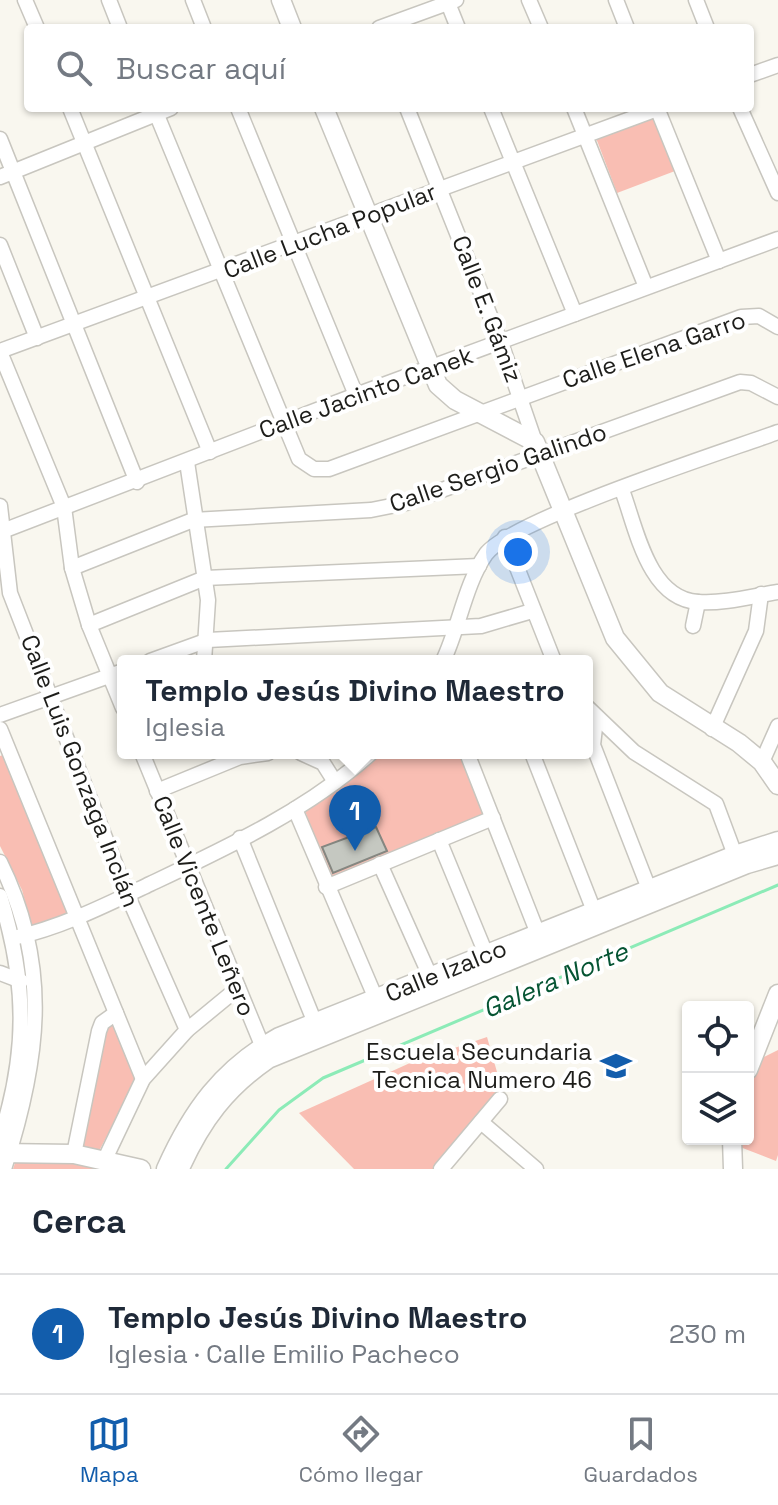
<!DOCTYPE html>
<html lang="es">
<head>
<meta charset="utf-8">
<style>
  :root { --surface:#fff; --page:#f2f2f3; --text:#1f2937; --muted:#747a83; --line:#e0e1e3; --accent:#125dac }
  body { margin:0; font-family:"Space Grotesk",sans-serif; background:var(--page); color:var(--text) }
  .controls { position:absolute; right:24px; bottom:24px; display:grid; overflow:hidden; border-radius:8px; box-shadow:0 2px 6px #0004 }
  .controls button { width:72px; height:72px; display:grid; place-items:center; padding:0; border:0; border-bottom:2px solid var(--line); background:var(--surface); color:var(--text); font:40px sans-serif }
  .you { position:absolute; left:518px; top:552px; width:28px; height:28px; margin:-20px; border:6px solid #fff; border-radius:50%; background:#1a73e8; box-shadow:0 0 0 12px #1a73e833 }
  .badge { display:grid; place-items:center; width:52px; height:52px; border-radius:50%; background:var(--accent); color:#fff; font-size:26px; font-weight:700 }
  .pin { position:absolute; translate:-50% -66px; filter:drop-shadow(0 2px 4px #0008) }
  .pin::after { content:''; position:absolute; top:42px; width:28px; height:24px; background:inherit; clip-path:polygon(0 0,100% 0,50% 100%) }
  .popup { position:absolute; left:117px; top:655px; width:476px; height:104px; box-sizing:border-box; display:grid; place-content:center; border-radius:8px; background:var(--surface); filter:drop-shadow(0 2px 6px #0005); font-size:26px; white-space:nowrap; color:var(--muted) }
  .popup b { font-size:30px; color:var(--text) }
  .popup::after { content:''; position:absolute; left:50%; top:100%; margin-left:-16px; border:16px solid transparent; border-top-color:var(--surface) }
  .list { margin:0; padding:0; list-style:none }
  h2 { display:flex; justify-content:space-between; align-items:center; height:104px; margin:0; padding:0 32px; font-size:34px }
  h2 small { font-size:26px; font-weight:400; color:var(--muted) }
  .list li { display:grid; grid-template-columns:52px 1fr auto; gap:24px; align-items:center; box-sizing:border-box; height:120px; padding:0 32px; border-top:2px solid var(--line) }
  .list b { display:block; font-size:30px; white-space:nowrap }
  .list p { margin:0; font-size:26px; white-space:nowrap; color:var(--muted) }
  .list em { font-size:26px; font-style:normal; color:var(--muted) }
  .icon { flex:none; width:44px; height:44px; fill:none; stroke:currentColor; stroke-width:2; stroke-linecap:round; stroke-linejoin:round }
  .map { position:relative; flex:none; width:778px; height:1169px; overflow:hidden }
  .search { position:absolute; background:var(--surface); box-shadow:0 2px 6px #0004; left:24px; right:24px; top:24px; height:88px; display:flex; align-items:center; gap:20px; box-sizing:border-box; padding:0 28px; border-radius:8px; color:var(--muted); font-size:30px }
  .sheet { height:224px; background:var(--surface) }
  nav { display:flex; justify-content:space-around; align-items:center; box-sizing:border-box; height:112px; border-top:2px solid var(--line); background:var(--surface); font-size:22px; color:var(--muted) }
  nav a { display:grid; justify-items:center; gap:4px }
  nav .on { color:var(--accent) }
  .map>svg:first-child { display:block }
</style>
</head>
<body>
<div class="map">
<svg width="778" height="1169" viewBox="0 0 778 1169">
  <rect width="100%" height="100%" fill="#f9f7ef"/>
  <g fill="#f9beb3">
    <polygon points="654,116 675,171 617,193 596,138"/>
    <polygon points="383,753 460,753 486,813 330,878 305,811"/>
    <polygon points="3,755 69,916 32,928 22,890 0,846 0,756"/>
    <polygon points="113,1022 136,1081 99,1151 83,1147 82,1139 102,1054 104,1030"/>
    <polygon points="487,1037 501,1086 433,1169 354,1169 299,1113 410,1063"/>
    <polygon points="778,1050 778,1155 776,1161 740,1147 740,1139 748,1139 748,1094 762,1058"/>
    <polygon points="16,1160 76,1162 112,1169 13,1169"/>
  </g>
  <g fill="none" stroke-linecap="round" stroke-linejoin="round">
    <polyline stroke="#8cebb7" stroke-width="3" points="226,1169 279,1110 323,1078 778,885"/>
  </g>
  <polygon fill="#c5c8c1" stroke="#858781" stroke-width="2" points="376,827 387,851 333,873 322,847"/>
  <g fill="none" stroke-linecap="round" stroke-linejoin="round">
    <defs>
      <g id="minor">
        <polyline points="25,0 37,28"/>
        <polyline points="109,0 120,28"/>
        <polyline points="193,0 204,28"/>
        <polyline points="529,0 541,28"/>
        <polyline points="616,0 627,28"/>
        <polyline points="696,0 707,28"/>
        <polyline points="448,3 458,28"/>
        <polyline points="379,28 456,0"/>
        <polyline points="750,75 778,65"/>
        <polyline points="70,108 210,452"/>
        <polyline points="154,108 299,459 314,469 329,469 741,317 759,316 778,327"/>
        <polyline points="238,108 356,395"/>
        <polyline points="407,108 501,343 535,442"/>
        <polyline points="491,108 575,314"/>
        <polyline points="574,108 646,287"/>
        <polyline points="657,108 719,261"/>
        <polyline points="740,108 778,193"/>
        <polyline points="0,139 137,482"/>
        <polyline points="0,177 171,108"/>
        <polyline points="0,245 37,338"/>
        <polyline points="0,351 660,108"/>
        <polyline points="0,352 64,507 72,568 89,625 123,708"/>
        <polyline points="187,462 208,600 204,661"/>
        <path d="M622 490C636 527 648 599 698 602 723 604 753 596 778 592"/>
        <polyline points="0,506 10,593 127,894 187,1030"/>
        <polyline points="0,532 356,395 778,239"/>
        <polyline points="505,537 554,661"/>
        <polyline points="72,568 193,520 371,510 406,503 740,382 751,383 778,397"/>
        <polyline points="89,625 205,578 479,566"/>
        <polyline points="693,626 698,602"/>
        <polyline points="150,661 208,640 481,626 532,611"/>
        <path d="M443 661C459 628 465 584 486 554 511 520 726 451 778 432"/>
        <polyline points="587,707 634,752 716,804 735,855"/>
        <polyline points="0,715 123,671"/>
        <polyline points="596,719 593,745 649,889"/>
        <polyline points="0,729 143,1079"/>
        <polyline points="712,729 756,631 761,594"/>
        <polyline points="142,753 266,1055"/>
        <polyline points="301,753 323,763 335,782"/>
        <polyline points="467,753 538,934"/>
        <polyline points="532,753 594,911"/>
        <polyline points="762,762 778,726"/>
        <polyline points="157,791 240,757 268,753"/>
        <polyline points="295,809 376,999"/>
        <polyline points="240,838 315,1023"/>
        <polyline points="439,840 486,954"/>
        <path d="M0 862C52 967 39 1061 4 1169"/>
        <polyline points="380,864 430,976"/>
        <polyline points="326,887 493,818"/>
        <path d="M0 896C27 983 28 1052 0 1139"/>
        <path d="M13 938C60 928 106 905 150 884 226 848 308 810 371 753"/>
        <polyline points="0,973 21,981"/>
        <polyline points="481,1122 536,1169"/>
        <polyline points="74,1154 99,1031 102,1023 116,1013"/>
        <polyline points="105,1159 143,1079 187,1030 238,988"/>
        <polyline points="441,1169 500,1099"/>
      </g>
      <g id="major">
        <polyline points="281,0 292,28"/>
        <polyline points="324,108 438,385 455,400 535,442 615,638 660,693 739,743 762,762 778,785"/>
        <polyline points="748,1070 778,994"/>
        <polyline points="732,1139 733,1169"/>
        <polyline points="0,1153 74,1154 141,1169"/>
        <path d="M181 1166C202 1120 226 1088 268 1059L747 864 778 855"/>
        <path d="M166 1169C192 1111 222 1069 279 1037L735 855 778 841"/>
      </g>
    </defs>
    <use href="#minor" stroke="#c8c6bf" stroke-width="17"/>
    <use href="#major" stroke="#c8c6bf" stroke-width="21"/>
    <use href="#minor" stroke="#fff" stroke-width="14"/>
    <use href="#major" stroke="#fff" stroke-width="18"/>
  </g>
  <defs>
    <symbol id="school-bare" viewBox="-9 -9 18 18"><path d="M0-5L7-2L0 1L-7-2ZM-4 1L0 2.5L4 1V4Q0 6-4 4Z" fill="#125dac" stroke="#fff" stroke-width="2.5" paint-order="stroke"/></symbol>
  </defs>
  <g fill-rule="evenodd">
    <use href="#school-bare" x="594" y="1044" width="44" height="44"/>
  </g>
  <g text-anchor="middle" stroke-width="8" stroke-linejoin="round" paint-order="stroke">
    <g font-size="24" fill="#1d1d1a" stroke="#fff">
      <text transform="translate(330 231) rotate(-21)" y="8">Calle Lucha Popular</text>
      <text transform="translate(487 309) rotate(69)" y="8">Calle E. Gámiz</text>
      <text transform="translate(654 350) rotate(-19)" y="8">Calle Elena Garro</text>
      <text transform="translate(366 393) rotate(-20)" y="8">Calle Jacinto Canek</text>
      <text transform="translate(498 468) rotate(-19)" y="8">Calle Sergio Galindo</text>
      <text transform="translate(80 771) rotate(69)" y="8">Calle Luis Gonzaga Inclán</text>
      <text transform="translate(204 906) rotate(68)" y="8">Calle Vicente Leñero</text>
      <text transform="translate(446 971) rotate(-22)" y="8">Calle Izalco</text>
    </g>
    <g font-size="24" fill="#1d1d1a" stroke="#fff" text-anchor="end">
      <text x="592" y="1060">Escuela Secundaria<tspan x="592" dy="28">Tecnica Numero 46</tspan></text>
    </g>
    <g font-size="26" font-style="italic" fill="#055433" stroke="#fff">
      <text transform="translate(555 980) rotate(-23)" y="9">Galera Norte</text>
    </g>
  </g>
</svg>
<div class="controls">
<button><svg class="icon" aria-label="locate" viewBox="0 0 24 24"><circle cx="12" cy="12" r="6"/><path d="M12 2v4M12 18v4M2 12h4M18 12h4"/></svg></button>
<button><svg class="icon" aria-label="layers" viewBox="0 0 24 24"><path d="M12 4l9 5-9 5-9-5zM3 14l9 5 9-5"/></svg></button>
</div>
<div class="you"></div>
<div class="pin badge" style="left:355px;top:851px">1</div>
<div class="popup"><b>Templo Jesús Divino Maestro</b>Iglesia</div>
<div class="search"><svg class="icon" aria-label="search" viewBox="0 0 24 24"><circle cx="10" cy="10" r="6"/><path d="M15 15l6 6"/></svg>Buscar aquí</div>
</div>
<section class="sheet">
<h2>Cerca<small></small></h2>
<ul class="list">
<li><span class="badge">1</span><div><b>Templo Jesús Divino Maestro</b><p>Iglesia · Calle Emilio Pacheco</p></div><em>230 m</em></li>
</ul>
</section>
<nav>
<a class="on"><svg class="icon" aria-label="map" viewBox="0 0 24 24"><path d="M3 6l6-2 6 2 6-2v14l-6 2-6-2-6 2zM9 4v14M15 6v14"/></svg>Mapa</a>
<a><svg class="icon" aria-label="directions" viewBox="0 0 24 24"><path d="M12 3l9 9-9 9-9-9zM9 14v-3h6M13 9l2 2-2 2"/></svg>Cómo llegar</a>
<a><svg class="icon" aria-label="saved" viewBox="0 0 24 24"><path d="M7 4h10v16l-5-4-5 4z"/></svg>Guardados</a>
</nav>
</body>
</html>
